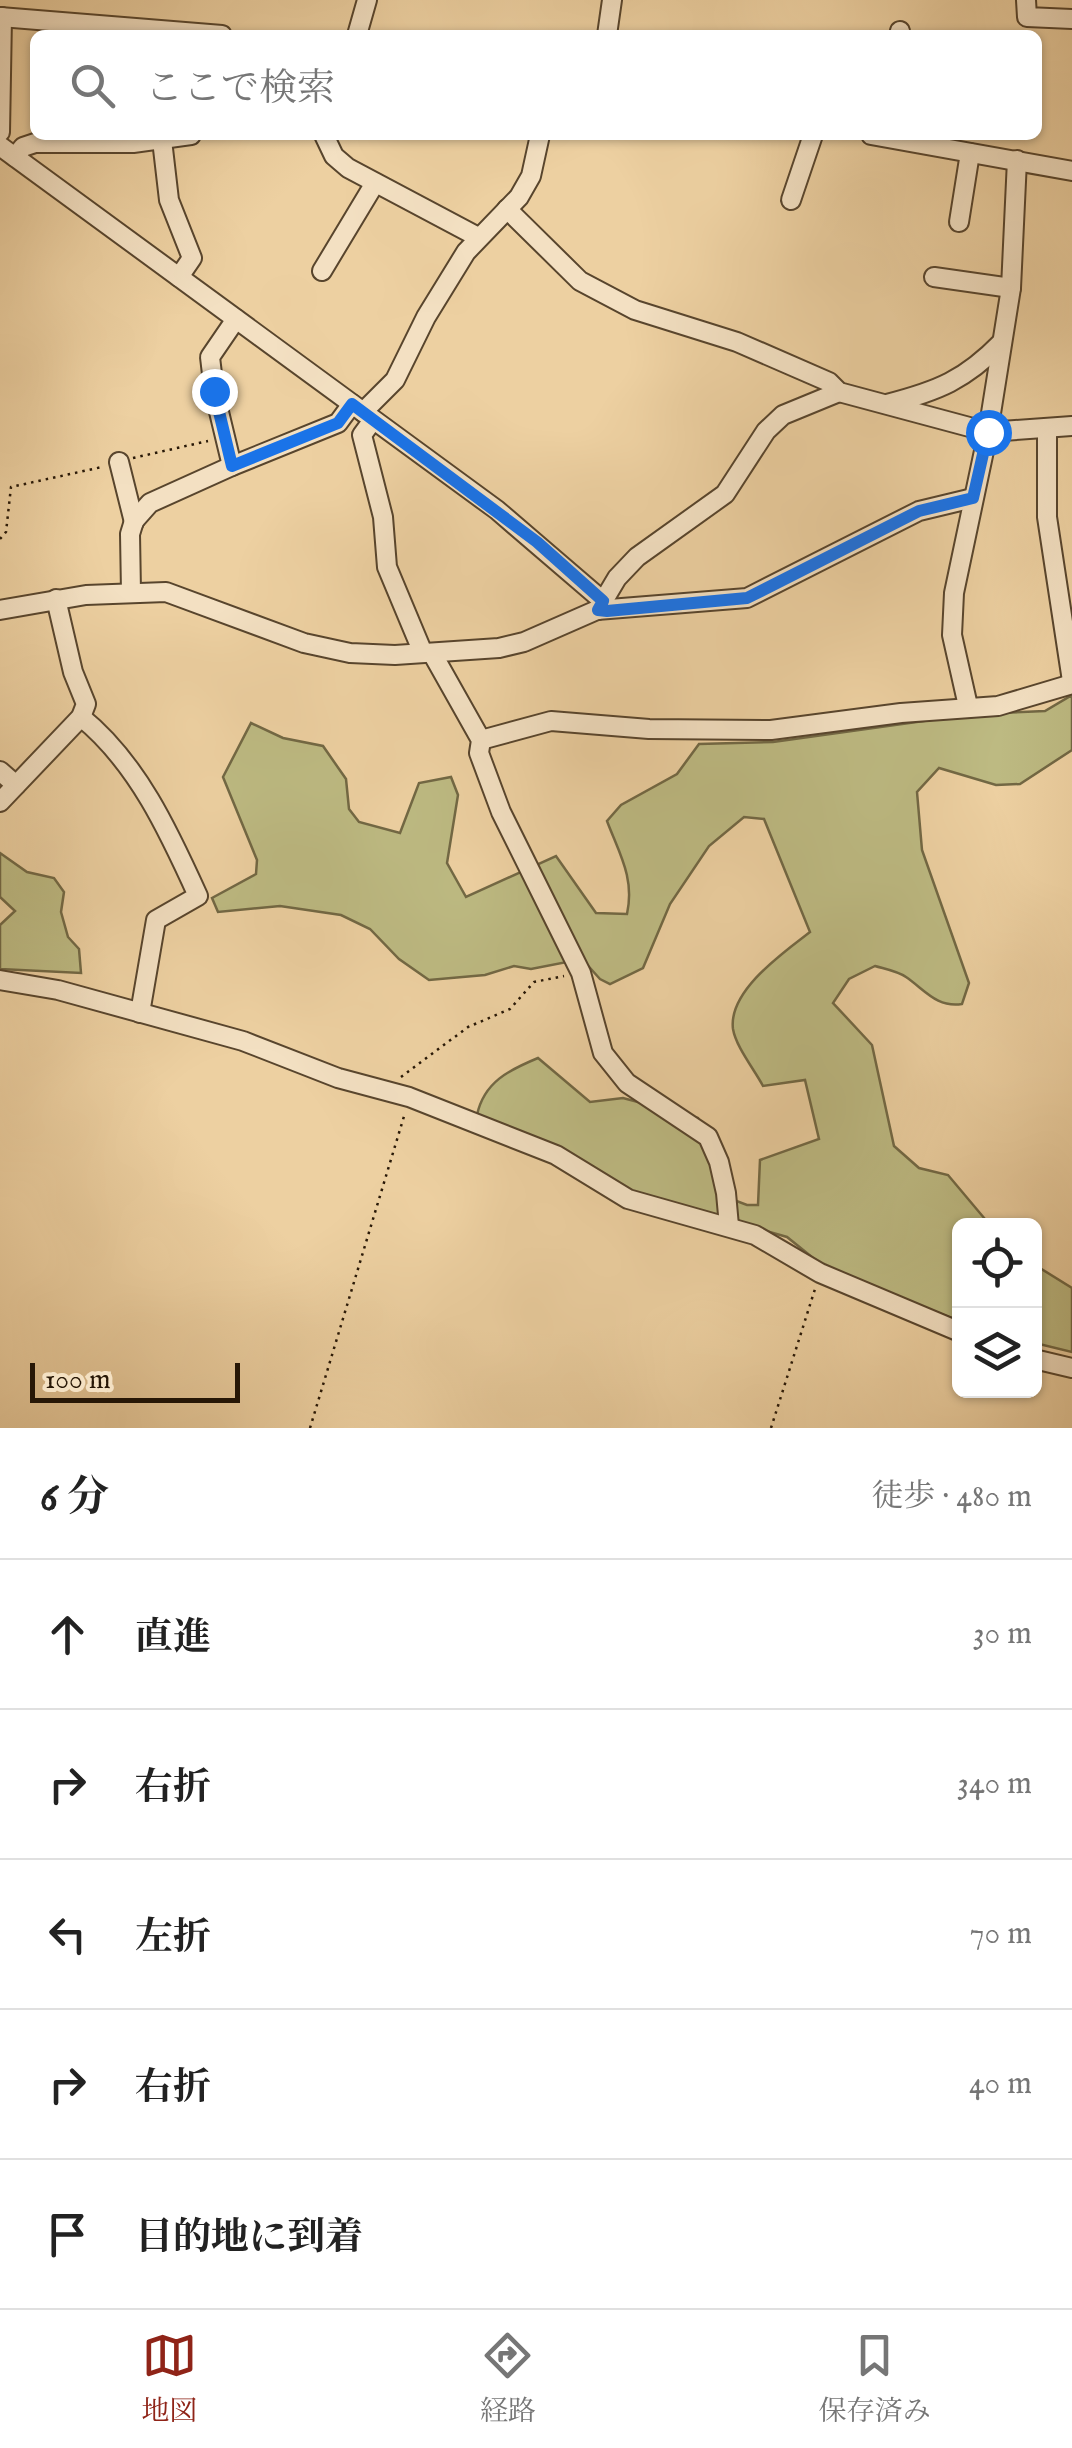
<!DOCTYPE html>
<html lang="ja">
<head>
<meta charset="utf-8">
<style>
  :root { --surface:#fff; --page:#f2f2f2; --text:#222; --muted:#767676; --line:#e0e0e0; --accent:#8f2418 }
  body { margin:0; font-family:"IM FELL English","Noto Serif JP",serif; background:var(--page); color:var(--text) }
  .controls { position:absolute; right:30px; bottom:30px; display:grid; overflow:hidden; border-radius:15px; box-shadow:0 2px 8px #0004 }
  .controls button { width:90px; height:90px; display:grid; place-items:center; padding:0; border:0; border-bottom:2px solid var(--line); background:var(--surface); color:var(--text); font:50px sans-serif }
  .scale { position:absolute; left:30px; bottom:25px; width:210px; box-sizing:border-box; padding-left:10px; border:5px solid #271706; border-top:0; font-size:28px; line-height:35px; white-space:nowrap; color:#271706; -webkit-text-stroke:8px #f3e0c2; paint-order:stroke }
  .stop { position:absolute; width:30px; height:30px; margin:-22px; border:8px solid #1a73e8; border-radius:50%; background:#fff }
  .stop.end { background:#1a73e8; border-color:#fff; box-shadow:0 2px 10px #0008 }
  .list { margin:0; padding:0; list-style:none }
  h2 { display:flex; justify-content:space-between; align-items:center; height:130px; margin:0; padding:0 40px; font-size:42px }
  h2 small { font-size:32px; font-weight:400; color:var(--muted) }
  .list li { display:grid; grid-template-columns:65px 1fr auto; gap:30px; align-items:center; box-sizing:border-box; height:150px; padding:0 40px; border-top:2px solid var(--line) }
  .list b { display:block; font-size:38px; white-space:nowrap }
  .list em { font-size:32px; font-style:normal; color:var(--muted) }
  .icon { flex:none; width:55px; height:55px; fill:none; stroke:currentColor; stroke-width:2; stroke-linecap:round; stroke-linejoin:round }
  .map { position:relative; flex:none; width:1072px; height:1428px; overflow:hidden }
  .search { position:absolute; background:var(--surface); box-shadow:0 2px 8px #0004; left:30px; right:30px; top:30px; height:110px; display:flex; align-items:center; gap:25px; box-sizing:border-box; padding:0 35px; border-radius:15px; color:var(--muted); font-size:38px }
  .sheet { height:880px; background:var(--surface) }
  nav { display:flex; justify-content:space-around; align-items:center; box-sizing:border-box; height:140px; border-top:2px solid var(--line); background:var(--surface); font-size:28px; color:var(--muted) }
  nav a { display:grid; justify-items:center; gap:5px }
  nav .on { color:var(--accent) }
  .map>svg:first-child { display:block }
</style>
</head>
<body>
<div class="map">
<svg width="1072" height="1428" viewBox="0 0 1072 1428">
  <rect width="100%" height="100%" fill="#edd0a1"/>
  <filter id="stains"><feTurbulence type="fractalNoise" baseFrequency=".002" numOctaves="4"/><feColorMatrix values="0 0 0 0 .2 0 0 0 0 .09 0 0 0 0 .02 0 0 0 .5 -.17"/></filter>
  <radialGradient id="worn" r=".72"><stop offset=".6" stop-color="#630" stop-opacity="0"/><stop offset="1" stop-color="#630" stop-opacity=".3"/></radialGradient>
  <g fill="#bdba82" stroke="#726844" stroke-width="2.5">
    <path d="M1072 695V750L1020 784 996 785 939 768 917 792 922 850 969 983 962 1004C937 1008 925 990 906 977 897 971 885 969 875 966L849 979 833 1003 872 1045 894 1146 919 1168 948 1175 990 1225 960 1226 959 1321 828 1270 787 1237 627 1191 477 1115C484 1082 509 1070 538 1058L590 1102 623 1098 698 1118 718 1194 747 1205H758L760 1160 819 1139 805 1080 763 1086C754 1069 736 1047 733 1029 728 991 784 952 810 932L764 819 744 817 709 846 670 904 643 968 610 984 600 979 582 959 531 969 514 966 485 975 429 980 399 959 370 929 341 915 280 906 218 912 212 898 256 874 257 860 223 777 251 723 283 738 323 746 346 779 349 809 359 822 400 833 419 783 451 777 458 795 447 863 466 897 556 856 596 913 627 914C635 878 619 853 607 821L621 805 677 774 699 744 773 742 974 714 1045 711Z"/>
    <polygon points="0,853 27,872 54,878 64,892 61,912 68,937 79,949 81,973 0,969 0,925 15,911 0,897"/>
    <polygon points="1035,1265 1072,1288 1072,1352 1035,1343"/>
  </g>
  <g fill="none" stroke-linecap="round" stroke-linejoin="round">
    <defs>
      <g id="minor">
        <polyline points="1026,0 1027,17 1072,19"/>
        <polyline points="0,17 222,35"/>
        <polyline points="357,35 367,0"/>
        <polyline points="607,35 612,0"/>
        <polyline points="899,35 900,31"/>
        <polyline points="0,132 2,17"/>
        <polyline points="324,135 334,156 348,168 478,237"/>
        <polyline points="871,135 1072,171"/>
        <polyline points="162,140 169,200 192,258 179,277"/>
        <polyline points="0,146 497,510 603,601"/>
        <polyline points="15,157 23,147 35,143 133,143 191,135"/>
        <polyline points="791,200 813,135"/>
        <polyline points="507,209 580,281 635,310 737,342 829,382 839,392 988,432 1072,426"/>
        <polyline points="959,222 970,153"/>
        <polyline points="322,271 375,183"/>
        <polyline points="934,277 1011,288"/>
        <path d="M887 404C938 391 965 380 1002 342"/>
        <polyline points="363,412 395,380 426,317 466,252 519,197 531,176 540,135"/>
        <polyline points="373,420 362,435 383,517 387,567 423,653"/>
        <polyline points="1047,428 1047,517 1072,681"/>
        <polyline points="119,462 134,522"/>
        <polyline points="232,466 214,391 210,357 236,319"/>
        <polyline points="131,592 130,534 134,521 150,503 232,466 338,423 352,404"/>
        <polyline points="0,610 86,595 166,592 304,643 350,653 395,655 499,648 524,642 597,610 747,598 919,511 973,498"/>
        <polyline points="598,610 617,578 637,557 725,494 766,431 783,415 839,392"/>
        <polyline points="432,653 481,740 479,753 501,812 581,973 603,1053 627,1083 708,1137 719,1162 726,1193 729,1226"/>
        <polyline points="968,706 952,635 954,593 988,432 1011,288 1017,160"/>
        <path d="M81 717C137 762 169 832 198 896L156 920 140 1013"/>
        <polyline points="481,740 551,721 649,729 771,730 901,713 998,706 1072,684"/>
        <polyline points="0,771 16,785"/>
        <polyline points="0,802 81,717 86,704 73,672 56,599"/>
        <polyline points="0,980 58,990 243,1041 338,1078 409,1097 556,1155 628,1199 755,1235 820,1273 960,1332"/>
        <polyline points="1034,1359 1072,1368"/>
      </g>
    </defs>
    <use href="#minor" stroke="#58452d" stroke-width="22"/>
    <g stroke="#271706" stroke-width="2.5" stroke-dasharray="2.5 5" stroke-linecap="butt">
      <polyline points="133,458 208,441"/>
      <polyline points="0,539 6,532 11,487 102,467"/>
      <polyline points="401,1077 468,1027 510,1009 534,982 564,976"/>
      <polyline points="310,1428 405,1113"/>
      <polyline points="771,1428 815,1289"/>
    </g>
    <use href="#minor" stroke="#f3e0c2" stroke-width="18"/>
  </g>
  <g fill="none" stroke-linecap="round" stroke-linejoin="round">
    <polyline stroke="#1a73e8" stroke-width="12" points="214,391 232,466 338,423 352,404 537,542 603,601 598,610 607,611 747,598 919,511 973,498 988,432"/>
  </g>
  <rect width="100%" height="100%" filter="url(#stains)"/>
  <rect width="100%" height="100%" fill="url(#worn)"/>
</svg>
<div class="controls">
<button><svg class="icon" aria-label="locate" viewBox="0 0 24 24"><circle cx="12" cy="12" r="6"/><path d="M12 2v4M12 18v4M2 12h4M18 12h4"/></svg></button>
<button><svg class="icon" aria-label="layers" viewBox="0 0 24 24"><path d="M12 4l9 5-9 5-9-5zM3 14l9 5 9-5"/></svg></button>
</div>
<div class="scale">100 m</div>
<div class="stop" style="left:988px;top:432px"></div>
<div class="stop end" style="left:214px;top:391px"></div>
<div class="search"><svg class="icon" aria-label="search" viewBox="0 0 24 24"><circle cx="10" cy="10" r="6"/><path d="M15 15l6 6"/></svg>ここで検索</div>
</div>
<section class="sheet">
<h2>6 分<small>徒歩 · 480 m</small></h2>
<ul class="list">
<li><svg class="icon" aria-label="ahead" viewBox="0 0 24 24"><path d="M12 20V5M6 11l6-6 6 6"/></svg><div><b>直進</b></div><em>30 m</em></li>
<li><svg class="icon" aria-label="right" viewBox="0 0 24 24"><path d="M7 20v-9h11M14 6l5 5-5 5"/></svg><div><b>右折</b></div><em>340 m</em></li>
<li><svg class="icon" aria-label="left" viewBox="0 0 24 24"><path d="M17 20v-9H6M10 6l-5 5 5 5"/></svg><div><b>左折</b></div><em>70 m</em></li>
<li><svg class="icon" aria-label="right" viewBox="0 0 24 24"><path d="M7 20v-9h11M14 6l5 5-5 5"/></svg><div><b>右折</b></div><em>40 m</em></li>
<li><svg class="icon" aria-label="arrive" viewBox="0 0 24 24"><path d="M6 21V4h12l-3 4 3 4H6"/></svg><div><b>目的地に到着</b></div></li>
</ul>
</section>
<nav>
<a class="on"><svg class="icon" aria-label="map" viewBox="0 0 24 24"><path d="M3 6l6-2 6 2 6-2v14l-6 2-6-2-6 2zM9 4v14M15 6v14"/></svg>地図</a>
<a><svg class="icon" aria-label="directions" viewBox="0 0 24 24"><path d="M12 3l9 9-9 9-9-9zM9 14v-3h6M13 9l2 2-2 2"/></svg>経路</a>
<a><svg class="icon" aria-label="saved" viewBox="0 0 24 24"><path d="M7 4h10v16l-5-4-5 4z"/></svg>保存済み</a>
</nav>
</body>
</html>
